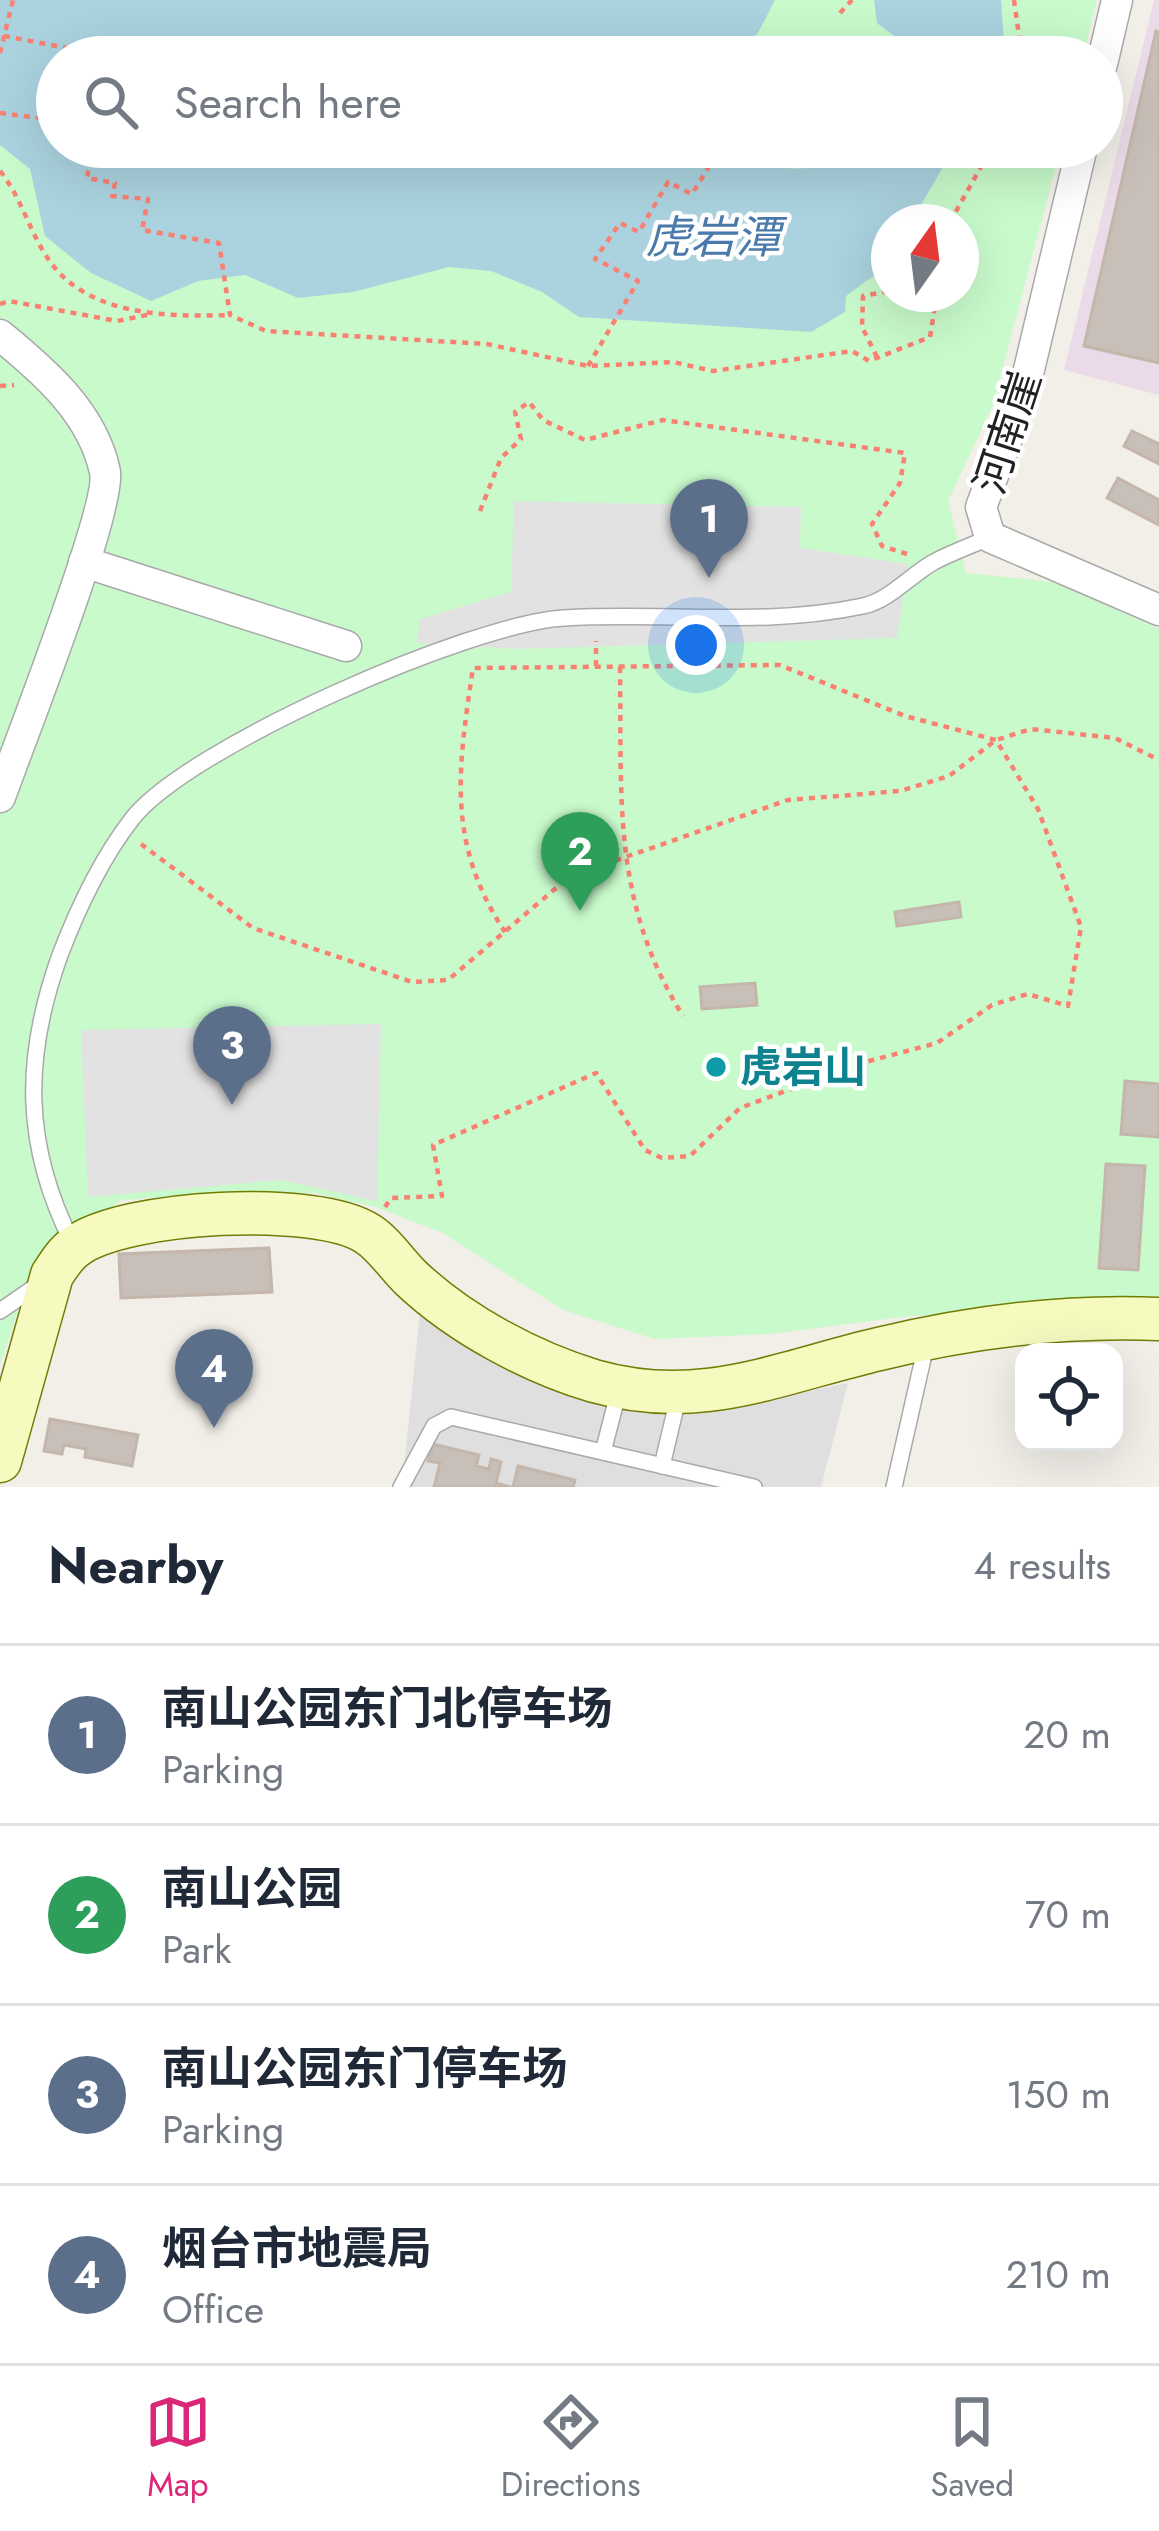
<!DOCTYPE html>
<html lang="en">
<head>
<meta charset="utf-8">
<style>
  :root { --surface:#fff; --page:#f2f2f3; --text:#1f2937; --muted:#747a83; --line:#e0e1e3; --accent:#db2777 }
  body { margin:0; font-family:Jost,"Noto Sans SC",sans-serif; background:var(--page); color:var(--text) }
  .controls { position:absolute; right:36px; bottom:36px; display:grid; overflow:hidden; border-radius:24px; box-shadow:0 12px 48px #0002 }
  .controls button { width:108px; height:108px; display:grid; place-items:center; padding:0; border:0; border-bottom:3px solid var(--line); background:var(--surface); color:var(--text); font:60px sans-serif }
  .compass { position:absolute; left:871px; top:204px; width:108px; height:108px; border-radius:50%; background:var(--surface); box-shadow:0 12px 48px #0002; rotate:14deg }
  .you { position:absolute; left:696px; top:645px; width:42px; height:42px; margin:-30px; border:9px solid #fff; border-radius:50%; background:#1a73e8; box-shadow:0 0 0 18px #1a73e833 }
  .badge { display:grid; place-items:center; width:78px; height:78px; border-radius:50%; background:var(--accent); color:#fff; font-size:39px; font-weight:700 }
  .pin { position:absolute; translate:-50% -99px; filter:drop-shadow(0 3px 6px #0008) }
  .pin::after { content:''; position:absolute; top:63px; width:42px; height:36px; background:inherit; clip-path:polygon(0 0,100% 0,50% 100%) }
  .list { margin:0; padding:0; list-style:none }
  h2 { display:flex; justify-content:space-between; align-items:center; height:156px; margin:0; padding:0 48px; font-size:51px }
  h2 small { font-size:39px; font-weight:400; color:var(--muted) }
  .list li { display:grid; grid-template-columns:78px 1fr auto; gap:36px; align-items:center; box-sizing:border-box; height:180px; padding:0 48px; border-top:3px solid var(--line) }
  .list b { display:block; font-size:45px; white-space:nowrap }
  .list p { margin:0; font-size:39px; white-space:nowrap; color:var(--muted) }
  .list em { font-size:39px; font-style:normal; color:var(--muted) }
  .icon { flex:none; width:66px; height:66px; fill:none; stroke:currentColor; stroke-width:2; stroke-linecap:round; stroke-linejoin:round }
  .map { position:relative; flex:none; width:1159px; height:1487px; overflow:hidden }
  .search { position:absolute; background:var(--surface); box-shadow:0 12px 48px #0002; left:36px; right:36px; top:36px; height:132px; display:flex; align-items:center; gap:30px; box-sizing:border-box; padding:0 42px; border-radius:66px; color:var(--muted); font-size:45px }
  .sheet { height:876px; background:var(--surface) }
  nav { display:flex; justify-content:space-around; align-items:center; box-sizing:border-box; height:168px; border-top:3px solid var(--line); background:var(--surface); font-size:33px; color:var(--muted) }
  nav a { display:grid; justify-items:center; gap:6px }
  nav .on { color:var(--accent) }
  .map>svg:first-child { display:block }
</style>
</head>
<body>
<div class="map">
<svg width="1159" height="1487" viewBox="0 0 1159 1487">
  <rect width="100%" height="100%" fill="#f2efe9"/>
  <polygon fill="#e0dfdf" points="421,1302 660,1405 729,1408 848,1383 821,1487 402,1487"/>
  <polygon fill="#ebdbe8" points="1154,0 1159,0 1159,395 1064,370"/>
  <path fill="#c8facc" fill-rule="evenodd" d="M0 0H1097L1083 57H57V147H1061L993 405 948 501 966 573 1054 582 1159 629V1302L910 1316 770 1334 655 1339 563 1310 443 1233 375 1207 315 1193H217L122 1200 35 1262 0 1364ZM889 222H961V294H889Z"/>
  <g fill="#e2e2e2">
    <polygon points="514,501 801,507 800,548 908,564 897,638 513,649 417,643 420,619 511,592"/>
    <polygon points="381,1024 377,1201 280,1180 88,1197 81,1030"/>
  </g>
  <g fill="#aad3df">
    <path d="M0 0H775L758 33 725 57H57V147H747C791 191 838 154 889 155L894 147H955L922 203V222H889V275L872 277 846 296 845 312 811 332 579 317 542 292 491 271 449 267 353 292 298 298 245 275 198 281 151 301 91 273 45 236 30 169 0 145Z"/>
    <polygon points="874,0 1001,0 1005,57 922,57 877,23"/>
  </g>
  <g fill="#c7bfb8" stroke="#c4b6ab" stroke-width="3">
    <polygon points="1156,31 1159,32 1159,363 1084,346"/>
    <polygon points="1132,431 1159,444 1159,464 1124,446"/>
    <polygon points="1118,478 1159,500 1159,525 1107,498"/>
    <polygon points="959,902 961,917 897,926 895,912"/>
    <polygon points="755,983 757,1005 702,1009 700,987"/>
    <polygon points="1125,1081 1159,1084 1159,1137 1121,1134"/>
    <polygon points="1106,1164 1145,1166 1138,1270 1099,1268"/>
    <polygon points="269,1248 272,1292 121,1298 119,1254"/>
    <polygon points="50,1419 138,1435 132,1466 85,1457 86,1449 64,1445 62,1454 44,1451"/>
    <polygon points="433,1444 479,1455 476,1466 489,1469 491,1459 501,1462 496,1483 511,1487 434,1487 440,1463 428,1461"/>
    <polygon points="518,1466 575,1480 573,1487 513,1487"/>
  </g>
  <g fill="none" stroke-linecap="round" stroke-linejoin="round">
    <defs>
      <g id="lane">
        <path d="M73 1244C23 1146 23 1058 60 955 78 908 101 859 132 819 188 747 472 623 564 618 664 612 764 627 863 606 888 601 910 576 932 563 950 553 971 546 990 537"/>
        <polyline points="0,1311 42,1282"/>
        <polyline points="603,1452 619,1390"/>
        <polyline points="662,1466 679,1394"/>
        <polyline points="401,1487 434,1426 451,1417 754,1487"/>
        <polyline points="894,1487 927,1341"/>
      </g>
      <g id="street">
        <polyline points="1102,64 1117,0"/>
        <polyline points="1082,147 1022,399 981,507 990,537 1159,610"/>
        <path d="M0 335C44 371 93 413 105 472 112 508 18 746 0 797"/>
        <polyline points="84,562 346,646"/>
      </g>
      <path id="secondary" d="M0 1461 52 1275C58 1266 65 1254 75 1247 124 1210 317 1200 368 1234 385 1245 397 1265 412 1279 461 1325 531 1362 594 1381 700 1411 777 1373 879 1349 970 1327 1066 1315 1159 1319"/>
    </defs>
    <use href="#lane" stroke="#a9a9a9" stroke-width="18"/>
    <use href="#street" stroke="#a9a9a9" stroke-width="33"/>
    <use href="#secondary" stroke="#707d05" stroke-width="45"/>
    <g stroke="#fa8072" stroke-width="4.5" stroke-dasharray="6 6" stroke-linecap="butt">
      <polyline points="1014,0 1022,57"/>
      <polyline points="840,13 852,0"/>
      <polyline points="4,36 115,57"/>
      <polyline points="0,53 13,0"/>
      <polyline points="0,113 57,120"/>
      <polyline points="93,147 87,178 115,183 112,196 148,199 142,230 219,243 230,315 266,331 487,344 588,366 673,362 713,371 852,351 869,361 930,337 937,294"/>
      <path d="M0 171C23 199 31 239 55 268 96 317 173 317 230 315"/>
      <polyline points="950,222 992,147"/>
      <polyline points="0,304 9,301 117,321 147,315"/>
      <polyline points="877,357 862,327 863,296 889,291"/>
      <polyline points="588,366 638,281 595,259 620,223 639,232 668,182 692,194 721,147"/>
      <polyline points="0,386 14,385"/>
      <polyline points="480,511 501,458 521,439 515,412 529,402 543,420 585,440 663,420 905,453 900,483 872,524 882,546 907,554"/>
      <polyline points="596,666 596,641"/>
      <path d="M620 667C622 797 611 901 683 1016"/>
      <polyline points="141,844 253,928 412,982 448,980 569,877 788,800 900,791 949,776 996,740 1031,729 1115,738 1159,760"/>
      <path d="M385 1207 391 1198 442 1196 433 1145 596 1073 645 1150 662 1158 690 1156 740 1108 858 1064 937 1043 992 1005 1028 994 1068 1006 1081 927 1038 809 996 740 905 716 780 665 473 668C458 768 446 843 505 932"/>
    </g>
    <use href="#lane" stroke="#fff" stroke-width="15"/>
    <use href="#street" stroke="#fff" stroke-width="30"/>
    <use href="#secondary" stroke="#f7fabf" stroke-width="42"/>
  </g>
  <circle fill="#0f9aa8" stroke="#fff" stroke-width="4.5" cx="716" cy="1067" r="12"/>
  <g text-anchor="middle" stroke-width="9" stroke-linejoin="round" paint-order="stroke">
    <g font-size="42" fill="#222" stroke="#fff">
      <text transform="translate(1007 432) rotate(-72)" y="15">河南崖</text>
    </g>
    <g font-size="42" font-weight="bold" fill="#0d838f" stroke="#fff" text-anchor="start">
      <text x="740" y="1082">虎岩山</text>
    </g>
    <g font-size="45" font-style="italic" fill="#4a7aab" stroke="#fff">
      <text x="713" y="253">虎岩潭</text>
    </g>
  </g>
</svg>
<div class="controls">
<button><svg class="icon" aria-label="locate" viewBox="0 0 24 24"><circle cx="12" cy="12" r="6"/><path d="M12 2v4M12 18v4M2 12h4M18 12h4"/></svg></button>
</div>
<svg class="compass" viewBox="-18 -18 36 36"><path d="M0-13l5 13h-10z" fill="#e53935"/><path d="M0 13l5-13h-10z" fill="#747a83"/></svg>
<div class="you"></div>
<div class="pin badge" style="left:709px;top:578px;background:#5c6f8a">1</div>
<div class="pin badge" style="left:580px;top:911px;background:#2e9e5b">2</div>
<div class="pin badge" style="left:232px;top:1105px;background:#5c6f8a">3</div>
<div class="pin badge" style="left:214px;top:1428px;background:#5c6f8a">4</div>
<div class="search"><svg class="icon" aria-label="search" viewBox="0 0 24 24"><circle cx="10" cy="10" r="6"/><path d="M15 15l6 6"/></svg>Search here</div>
</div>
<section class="sheet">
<h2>Nearby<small>4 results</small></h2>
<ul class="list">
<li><span class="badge" style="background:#5c6f8a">1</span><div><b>南山公园东门北停车场</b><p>Parking</p></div><em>20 m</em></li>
<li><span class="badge" style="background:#2e9e5b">2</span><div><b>南山公园</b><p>Park</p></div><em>70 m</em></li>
<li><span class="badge" style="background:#5c6f8a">3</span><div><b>南山公园东门停车场</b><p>Parking</p></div><em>150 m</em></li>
<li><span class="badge" style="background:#5c6f8a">4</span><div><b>烟台市地震局</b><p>Office</p></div><em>210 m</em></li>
</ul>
</section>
<nav>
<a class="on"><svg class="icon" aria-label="map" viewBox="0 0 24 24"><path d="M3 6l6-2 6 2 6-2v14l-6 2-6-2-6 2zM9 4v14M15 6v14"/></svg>Map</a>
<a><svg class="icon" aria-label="directions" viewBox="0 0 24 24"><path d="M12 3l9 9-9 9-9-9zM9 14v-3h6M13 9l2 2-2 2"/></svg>Directions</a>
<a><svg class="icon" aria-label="saved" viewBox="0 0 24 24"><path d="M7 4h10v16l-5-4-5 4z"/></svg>Saved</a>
</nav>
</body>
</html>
